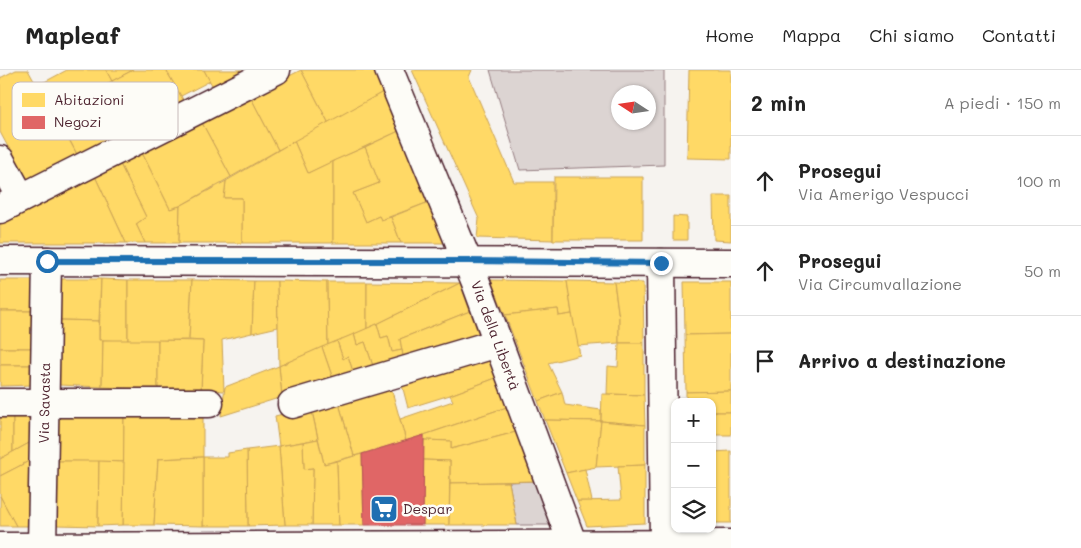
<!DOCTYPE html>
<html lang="it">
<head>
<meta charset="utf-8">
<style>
  :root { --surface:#fff; --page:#f6f6f6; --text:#222; --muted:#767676; --line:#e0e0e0 }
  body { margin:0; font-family:Mali,sans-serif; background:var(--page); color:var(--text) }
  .controls { position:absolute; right:15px; bottom:15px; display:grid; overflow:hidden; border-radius:10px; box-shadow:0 1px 4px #0004 }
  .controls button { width:45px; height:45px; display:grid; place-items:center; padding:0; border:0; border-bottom:1px solid var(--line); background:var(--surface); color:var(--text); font:25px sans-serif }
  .compass { position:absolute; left:611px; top:15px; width:45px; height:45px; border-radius:50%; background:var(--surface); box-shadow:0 1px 4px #0004; rotate:282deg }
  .stop { position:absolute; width:15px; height:15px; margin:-11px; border:4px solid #1f6fb2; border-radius:50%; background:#fff }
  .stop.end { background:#1f6fb2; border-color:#fff; box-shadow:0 1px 5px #0008 }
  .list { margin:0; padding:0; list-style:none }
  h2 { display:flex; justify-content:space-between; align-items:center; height:65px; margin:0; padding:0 20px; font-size:21px }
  h2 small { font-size:16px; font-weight:400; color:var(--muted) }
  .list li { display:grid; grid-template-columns:32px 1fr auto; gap:15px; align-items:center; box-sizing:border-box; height:90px; padding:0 20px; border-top:1px solid var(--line) }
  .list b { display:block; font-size:19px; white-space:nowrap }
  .list p { margin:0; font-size:16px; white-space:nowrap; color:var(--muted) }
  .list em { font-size:16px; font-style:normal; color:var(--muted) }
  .icon { flex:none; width:28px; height:28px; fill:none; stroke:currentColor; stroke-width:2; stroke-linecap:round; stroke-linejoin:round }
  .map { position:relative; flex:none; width:731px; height:478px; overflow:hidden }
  header { display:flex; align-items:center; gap:30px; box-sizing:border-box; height:70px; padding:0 25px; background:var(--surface); border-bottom:1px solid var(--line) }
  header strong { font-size:24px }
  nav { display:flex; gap:28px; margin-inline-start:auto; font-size:18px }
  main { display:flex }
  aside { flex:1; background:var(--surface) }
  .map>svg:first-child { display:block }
</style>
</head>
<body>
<header>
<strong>Mapleaf</strong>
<nav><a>Home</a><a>Mappa</a><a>Chi siamo</a><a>Contatti</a></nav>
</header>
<main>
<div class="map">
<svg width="731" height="478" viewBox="0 0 731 478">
  <rect width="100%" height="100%" fill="#f6f3ef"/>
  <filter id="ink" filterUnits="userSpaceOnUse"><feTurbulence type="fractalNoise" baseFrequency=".02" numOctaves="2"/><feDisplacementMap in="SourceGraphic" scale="10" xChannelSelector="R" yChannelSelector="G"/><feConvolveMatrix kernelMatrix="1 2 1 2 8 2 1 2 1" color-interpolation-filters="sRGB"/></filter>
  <g filter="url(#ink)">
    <g fill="#dcd4d2" stroke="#937a7e" fill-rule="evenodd">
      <path d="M490 0H664V95L520 100ZM618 22H648V52H618Z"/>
      <polygon points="535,411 551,455 517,455 509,412"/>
    </g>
    <g fill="#ffd966" stroke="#c9a154">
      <polygon points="16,0 28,0 44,29 35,34 47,57 59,51 79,88 28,114 0,62 0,8"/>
      <polygon points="67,0 106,0 112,11 52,44 37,16"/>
      <polygon points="106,0 133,0 112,11"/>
      <polygon points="133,0 166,0 185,33 136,58 112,11"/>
      <polygon points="166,0 204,0 210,11 181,26"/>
      <polygon points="204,0 244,0 246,2 214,19"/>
      <polygon points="301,0 374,0 383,22 329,54"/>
      <polygon points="301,0 329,54 278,80 250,26"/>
      <polygon points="412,0 472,0 469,7 514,112 553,112 553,170 477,168 479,149"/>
      <polygon points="689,0 731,0 731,89 687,88"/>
      <polygon points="112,11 136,58 79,88 55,42"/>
      <polygon points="383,22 399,61 308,103 294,71"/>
      <polygon points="250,26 278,80 231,107 201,51"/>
      <polygon points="201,51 231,107 180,136 170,139 141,81"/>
      <polygon points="399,61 429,132 381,150 379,146 366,152 353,123 379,113 365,77"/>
      <polygon points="294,71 308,103 333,91 333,173 242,173 242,128 224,128 226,111"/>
      <polygon points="365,77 379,113 353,123 366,152 379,146 381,150 391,147 401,173 333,173 333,91"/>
      <polygon points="141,81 170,139 180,136 179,173 145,173 136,154 146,147 119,92"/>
      <polygon points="119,92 146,147 136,154 145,173 126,173 94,104"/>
      <polygon points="94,104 126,173 0,173 0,152"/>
      <polygon points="554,107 643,107 643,170 553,170"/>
      <polygon points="226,111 224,128 242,128 242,173 179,173 180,136"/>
      <polygon points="713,126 731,126 731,171 714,170"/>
      <polygon points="429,132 446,173 401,173 391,147"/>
      <polygon points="673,146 687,147 687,170 673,170"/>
      <polygon points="61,209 101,209 99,251 60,250"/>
      <polygon points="101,209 128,210 128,271 99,270"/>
      <rect x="0" y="210" width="35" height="31"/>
      <polygon points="128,210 192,210 189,270 128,271"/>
      <polygon points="192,210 254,211 252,263 222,270 224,321 201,320 203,271 189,270"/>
      <polygon points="491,210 567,211 572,244 559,246 558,239 505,245"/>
      <polygon points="254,211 277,211 278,257 252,263"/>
      <polygon points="277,211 327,212 328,275 279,296"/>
      <polygon points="567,211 614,212 619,248 619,273 577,276"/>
      <polygon points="327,212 367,212 367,259 328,275"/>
      <polygon points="367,212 460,213 367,259"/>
      <polygon points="614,212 643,213 644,273 619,273 619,248"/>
      <polygon points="684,212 731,212 731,264 685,265"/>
      <polygon points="460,213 470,241 400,269 402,280 392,282 388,266 381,268 377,254"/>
      <polygon points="558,239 559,246 572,244 580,285 548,293 562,322 538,331 505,245"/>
      <polygon points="0,241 35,241 34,278 0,278"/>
      <polygon points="470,241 480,268 404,292 400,269"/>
      <polygon points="60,250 99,251 99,270 103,270 102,317 59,315"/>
      <polygon points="377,254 381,268 388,266 392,282 402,280 404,292 374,299 365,272 357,275 354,264"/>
      <polygon points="354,264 357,275 365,272 374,299 354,305 348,286 343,289 337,271"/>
      <polygon points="731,264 731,321 686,322 685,265"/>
      <polygon points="103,270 158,270 158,319 102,317"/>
      <polygon points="158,270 203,271 201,320 158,319"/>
      <polygon points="337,271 343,289 348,286 354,305 334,312 322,277"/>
      <polygon points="619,273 644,273 644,325 607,324 608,296 618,297"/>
      <polygon points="322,277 334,312 282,327 279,296"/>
      <rect x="0" y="278" width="34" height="17"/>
      <polygon points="487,284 496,308 450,325 408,338 401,311"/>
      <polygon points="0,295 34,295 34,315 0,316"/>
      <polygon points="279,296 282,327 221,346 225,317"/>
      <polygon points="496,308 507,337 406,371 400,349 453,331 450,325"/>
      <polygon points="390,314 406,371 354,386 338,330"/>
      <polygon points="731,321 731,342 712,342 712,332 686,332 686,322"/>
      <polygon points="562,322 565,335 601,340 601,351 545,350 538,331"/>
      <polygon points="602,324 644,325 645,355 601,351"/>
      <polygon points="338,330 354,386 324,394 311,337"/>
      <polygon points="311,337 318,369 279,376 275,346"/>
      <polygon points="507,337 516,362 451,379 451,371 424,370 424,365"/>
      <rect x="712" y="342" width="19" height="23"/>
      <polygon points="59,344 124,345 124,392 58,391"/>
      <polygon points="0,345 13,345 13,382 0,389"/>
      <polygon points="13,345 32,345 31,372 13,382"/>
      <polygon points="124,345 203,345 203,387 158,389 154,455 123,455"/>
      <polygon points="545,350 601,351 596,397 566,403"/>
      <polygon points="601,351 645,355 645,395 596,397"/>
      <polygon points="516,362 535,411 450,413 450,391 423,390 424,370 451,371 451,379"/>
      <polygon points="318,369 324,394 337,391 339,455 312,455 313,398 304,399 303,372"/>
      <polygon points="31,372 31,390 0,406 0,389"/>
      <polygon points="303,372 304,399 313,398 312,455 285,455 279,376"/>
      <polygon points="279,376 285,455 248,456 247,380"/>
      <polygon points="247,380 248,456 203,456 203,387 228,387 228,383"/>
      <polygon points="731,381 731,453 712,453 712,382"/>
      <polygon points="362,384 364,455 339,455 337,391"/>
      <polygon points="203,387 203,456 154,455 158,389"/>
      <polygon points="31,390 29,456 16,456 0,426 0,406"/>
      <polygon points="423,390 450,391 449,455 423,455"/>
      <polygon points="58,391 99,391 98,456 57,455"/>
      <polygon points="99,391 124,392 123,455 98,456"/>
      <polygon points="645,395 645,453 587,456 577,431 621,430 618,396"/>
      <polygon points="585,399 592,431 577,431 566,403"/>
      <polygon points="509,412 517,455 449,455 450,413"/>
      <polygon points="0,426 16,456 0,456"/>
    </g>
    <polygon fill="#e06666" stroke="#b35154" points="424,365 423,455 364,455 362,384"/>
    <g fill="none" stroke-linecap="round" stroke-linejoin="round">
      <defs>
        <g id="minor">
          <path id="s1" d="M389 0 475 210 574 478"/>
          <polyline points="0,90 21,128"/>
          <polyline points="0,139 276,0"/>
          <polyline points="0,191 731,193"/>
          <polyline points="661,193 664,474"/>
          <polyline points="0,333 209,333"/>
          <polyline points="292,334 498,273"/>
          <polyline points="0,477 731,474"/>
          <path id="s2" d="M42 477 47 191"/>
        </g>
      </defs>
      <use href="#minor" stroke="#4a1f2b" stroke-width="31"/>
      <use href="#minor" stroke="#fdfcf7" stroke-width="28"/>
    </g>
  </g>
  <g fill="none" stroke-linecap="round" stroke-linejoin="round" filter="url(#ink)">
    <polyline stroke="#1f6fb2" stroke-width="6" points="47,191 467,191 661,193"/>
  </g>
  <defs>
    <symbol id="supermarket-square" viewBox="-11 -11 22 22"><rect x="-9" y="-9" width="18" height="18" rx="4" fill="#1f6fb2" stroke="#fdfcf7"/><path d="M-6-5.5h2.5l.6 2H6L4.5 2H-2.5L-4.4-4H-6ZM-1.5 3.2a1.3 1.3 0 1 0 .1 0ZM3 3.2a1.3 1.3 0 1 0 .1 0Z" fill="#fff"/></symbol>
  </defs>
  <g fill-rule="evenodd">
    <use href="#supermarket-square" x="368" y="423" width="32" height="32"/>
  </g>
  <g text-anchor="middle" stroke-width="5" stroke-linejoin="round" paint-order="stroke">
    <g font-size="14" fill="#4a1f2b" stroke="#fdfcf7">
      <text dy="5" stroke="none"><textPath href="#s1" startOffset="286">Via della Libertà</textPath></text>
      <text dy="5" stroke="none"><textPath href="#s2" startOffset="144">Via Savasta</textPath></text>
    </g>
    <g font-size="14" fill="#4a1f2b" stroke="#fdfcf7" text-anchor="start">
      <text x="403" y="444">Despar</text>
    </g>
  </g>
  <rect x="12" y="12" width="166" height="58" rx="8" fill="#fdfcf7" stroke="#c7baba" stroke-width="1"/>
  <rect x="22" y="23" width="23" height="14" fill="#ffd966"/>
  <rect x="22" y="46" width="23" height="13" fill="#e06666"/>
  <g font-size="14" fill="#4a1f2b">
    <text x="54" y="35">Abitazioni</text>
    <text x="54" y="57">Negozi</text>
  </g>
</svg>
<div class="controls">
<button>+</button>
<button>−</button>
<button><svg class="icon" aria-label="layers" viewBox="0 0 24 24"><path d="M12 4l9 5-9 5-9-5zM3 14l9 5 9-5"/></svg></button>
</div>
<svg class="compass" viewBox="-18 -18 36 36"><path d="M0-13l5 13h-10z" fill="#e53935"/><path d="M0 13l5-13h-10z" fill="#767676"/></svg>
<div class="stop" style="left:47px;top:191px"></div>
<div class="stop end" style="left:661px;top:193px"></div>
</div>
<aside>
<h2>2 min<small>A piedi · 150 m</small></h2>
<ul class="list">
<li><svg class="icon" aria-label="ahead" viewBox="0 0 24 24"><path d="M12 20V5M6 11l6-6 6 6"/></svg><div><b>Prosegui</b><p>Via Amerigo Vespucci</p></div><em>100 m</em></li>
<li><svg class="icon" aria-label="ahead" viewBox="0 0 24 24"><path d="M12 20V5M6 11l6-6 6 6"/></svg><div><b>Prosegui</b><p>Via Circumvallazione</p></div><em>50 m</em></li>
<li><svg class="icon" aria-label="arrive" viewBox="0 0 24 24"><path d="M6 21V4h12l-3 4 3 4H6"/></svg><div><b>Arrivo a destinazione</b></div></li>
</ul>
</aside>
</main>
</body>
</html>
